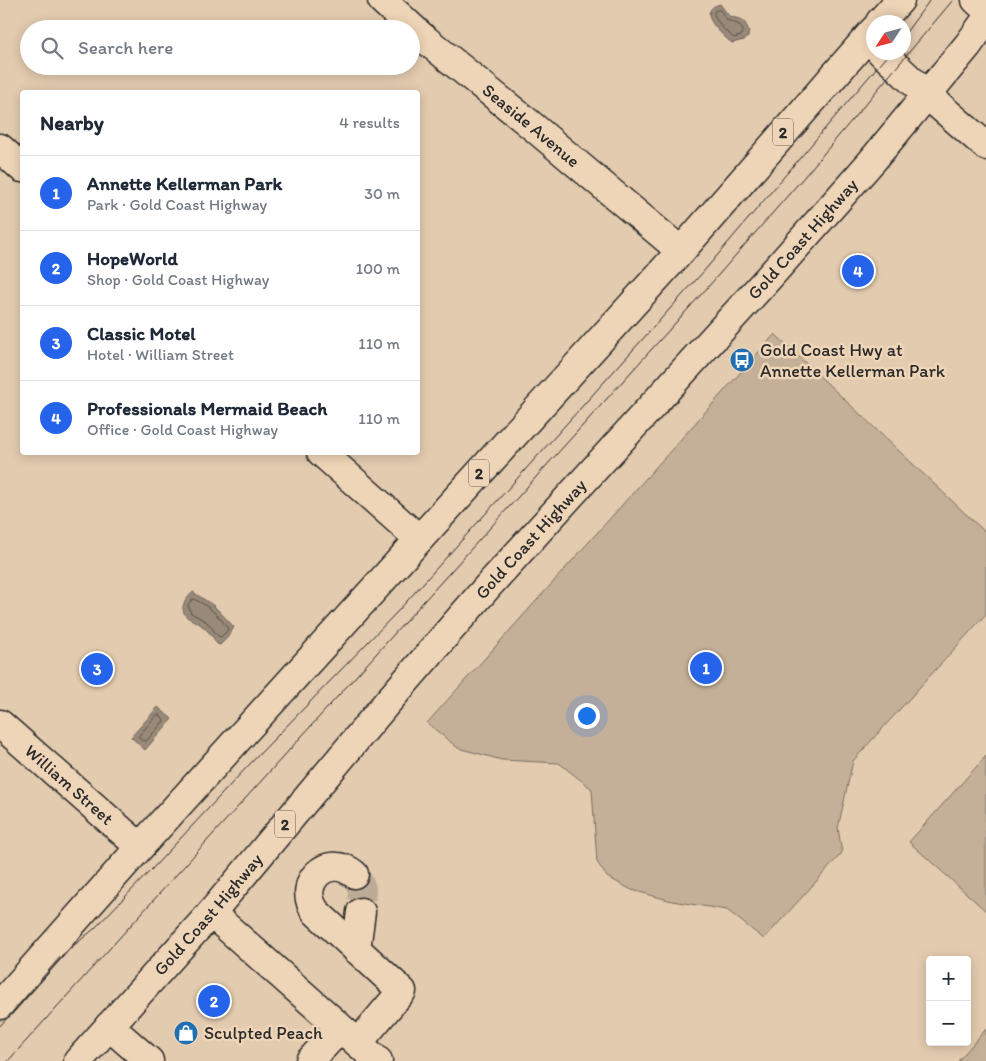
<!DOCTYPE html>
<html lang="en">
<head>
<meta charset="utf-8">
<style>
  :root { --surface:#fff; --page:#f2f2f3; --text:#1f2937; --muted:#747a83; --line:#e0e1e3; --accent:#2563eb }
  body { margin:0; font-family:Itim,sans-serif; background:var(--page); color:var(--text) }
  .controls { position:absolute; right:15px; bottom:15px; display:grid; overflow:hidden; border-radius:5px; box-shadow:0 2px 12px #0003 }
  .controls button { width:45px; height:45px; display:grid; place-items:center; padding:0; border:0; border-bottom:1px solid var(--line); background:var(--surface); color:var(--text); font:25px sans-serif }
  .compass { position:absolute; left:866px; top:15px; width:45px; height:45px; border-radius:50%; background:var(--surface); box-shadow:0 2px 12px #0003; rotate:234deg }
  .you { position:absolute; left:586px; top:715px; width:18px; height:18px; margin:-12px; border:4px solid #fff; border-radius:50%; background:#1a73e8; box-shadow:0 0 0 8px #1a73e833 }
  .badge { display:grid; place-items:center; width:32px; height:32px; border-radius:50%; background:var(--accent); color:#fff; font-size:16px; font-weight:700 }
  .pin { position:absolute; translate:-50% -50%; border:2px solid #fff; box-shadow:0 1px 5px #0006 }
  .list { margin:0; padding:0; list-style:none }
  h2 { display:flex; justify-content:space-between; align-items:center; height:65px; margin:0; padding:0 20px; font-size:21px }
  h2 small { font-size:16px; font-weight:400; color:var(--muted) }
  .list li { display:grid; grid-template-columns:32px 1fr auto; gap:15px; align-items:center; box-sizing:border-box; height:75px; padding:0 20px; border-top:1px solid var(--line) }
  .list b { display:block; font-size:19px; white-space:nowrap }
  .list p { margin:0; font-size:16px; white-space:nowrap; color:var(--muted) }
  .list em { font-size:16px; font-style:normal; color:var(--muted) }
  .icon { flex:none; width:28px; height:28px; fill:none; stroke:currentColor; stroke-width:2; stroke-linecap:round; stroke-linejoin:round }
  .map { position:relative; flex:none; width:986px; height:1061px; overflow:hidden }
  .search { position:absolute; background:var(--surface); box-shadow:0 2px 12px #0003; left:20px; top:20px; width:400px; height:55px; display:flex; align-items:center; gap:12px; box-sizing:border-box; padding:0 18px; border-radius:28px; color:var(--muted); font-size:19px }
  .panel { position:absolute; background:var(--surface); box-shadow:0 2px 12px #0003; left:20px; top:90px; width:400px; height:365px; border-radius:5px }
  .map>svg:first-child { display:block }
</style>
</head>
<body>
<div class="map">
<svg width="986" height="1061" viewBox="0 0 986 1061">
  <rect width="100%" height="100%" fill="#e3cbaf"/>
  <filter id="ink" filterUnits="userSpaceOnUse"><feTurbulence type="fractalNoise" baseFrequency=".02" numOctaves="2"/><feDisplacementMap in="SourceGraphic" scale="10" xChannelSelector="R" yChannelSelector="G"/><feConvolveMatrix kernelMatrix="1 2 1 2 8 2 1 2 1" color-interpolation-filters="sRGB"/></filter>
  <g filter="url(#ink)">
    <g fill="#c4b099" stroke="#786e62">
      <polygon points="775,334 986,533 986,614 853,761 838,828 842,853 764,939 727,910 672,901 632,890 607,877 597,862 592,789 559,763 502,760 458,748 427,723"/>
      <polygon points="986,756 986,911 909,842"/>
      <polygon points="986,1029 986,1061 958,1061"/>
    </g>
    <g fill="#988978" stroke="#6c6359">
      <path d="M720 4 729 16 743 20 749 30 748 37 744 40 732 43C722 35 694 11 720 4Z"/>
      <path d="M193 592 214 606 234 627 228 637 220 645 217 644C213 637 208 630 201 625 197 621 190 620 187 617 178 607 186 599 193 592Z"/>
      <polygon points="158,707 172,719 145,750 131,737"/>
    </g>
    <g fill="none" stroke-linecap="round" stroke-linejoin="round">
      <g stroke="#57514a" stroke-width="1">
        <path d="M716 10H720L727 20 740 25 743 31 741 36 734 38C725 31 718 24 714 14Z"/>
        <path d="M193 599C206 603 219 616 227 627L228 630 221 637 218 636 207 622 191 613 188 605Z"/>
        <polygon points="157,715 160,715 163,718 164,721 146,741 143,741 139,738 139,736"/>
      </g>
      <polyline stroke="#beab95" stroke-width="28" stroke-dasharray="28 14" stroke-linecap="butt" points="354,874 362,888 361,912"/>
      <defs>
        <g id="minor">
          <path id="s1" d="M382 0 421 36 531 125 681 251"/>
          <polyline points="0,148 22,168"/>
          <polyline points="321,452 419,539"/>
          <path id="s2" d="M0 724 140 847"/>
          <path d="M354 874C327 852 295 884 316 912L402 991 358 1043"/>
          <polyline points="211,913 378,1061"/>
          <polyline points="356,949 361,912"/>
          <polyline points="109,1026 149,1061"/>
          <polyline points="310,1061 340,1028"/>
        </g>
        <polyline id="major" points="881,52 927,95 986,146"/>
        <g id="highway">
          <polyline points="976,0 986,9"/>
          <polyline points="880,22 900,0"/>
          <polyline points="0,1005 140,847 681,251 874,30"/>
          <path id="s3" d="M78 1061 211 913 385 705 489 585 771 275 872 161 968 45 986 20"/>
        </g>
      </defs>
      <use href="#minor" stroke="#2b2b2b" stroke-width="31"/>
      <use href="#major" stroke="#2b2b2b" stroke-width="31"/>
      <use href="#highway" stroke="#2b2b2b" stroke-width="31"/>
      <use href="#minor" stroke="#efd5b7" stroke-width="28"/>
      <use href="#major" stroke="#efd5b7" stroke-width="28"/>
      <use href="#highway" stroke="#efd5b7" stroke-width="28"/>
      <g stroke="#2b2b2b" stroke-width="1">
        <polyline points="904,35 930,0"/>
        <polyline points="0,1026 61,956 94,929 152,869 247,767 398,611 704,271 890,52"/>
        <polyline points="8,1061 707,288 804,177 953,0"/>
      </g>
    </g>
  </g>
  <defs>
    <symbol id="bus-disc" viewBox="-11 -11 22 22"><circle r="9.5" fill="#1f6fb2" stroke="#efd5b7"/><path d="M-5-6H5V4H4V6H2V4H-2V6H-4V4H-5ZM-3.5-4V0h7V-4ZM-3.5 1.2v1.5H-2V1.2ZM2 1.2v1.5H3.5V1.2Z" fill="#fff"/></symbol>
    <symbol id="shop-disc" viewBox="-11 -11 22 22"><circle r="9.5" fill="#1f6fb2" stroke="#efd5b7"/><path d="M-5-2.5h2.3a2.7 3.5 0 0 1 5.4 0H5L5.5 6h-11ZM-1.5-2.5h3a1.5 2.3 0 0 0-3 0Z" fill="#fff"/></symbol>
  </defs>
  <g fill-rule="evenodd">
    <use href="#bus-disc" x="728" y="346" width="28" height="28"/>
    <use href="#shop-disc" x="172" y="1019" width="28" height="28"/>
  </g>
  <g text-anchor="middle" stroke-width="5" stroke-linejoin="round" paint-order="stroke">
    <g fill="#efd5b7" stroke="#665e55" stroke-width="1">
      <rect x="773" y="118.5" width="20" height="27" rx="4"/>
      <rect x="469" y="459.5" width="20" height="27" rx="4"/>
      <rect x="275" y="810.5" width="20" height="27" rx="4"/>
    </g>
    <g font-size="16" font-weight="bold" fill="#2b2b2b">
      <text x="783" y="138">2</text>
      <text x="479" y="479">2</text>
      <text x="285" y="830">2</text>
    </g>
    <g font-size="18" fill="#2b2b2b" stroke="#efd5b7">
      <text dy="6" stroke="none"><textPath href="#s1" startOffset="195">Seaside Avenue</textPath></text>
      <text dy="6" stroke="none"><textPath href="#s3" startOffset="1096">Gold Coast Highway</textPath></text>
      <text dy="6" stroke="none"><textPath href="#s3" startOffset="691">Gold Coast Highway</textPath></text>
      <text dy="6" stroke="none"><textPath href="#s2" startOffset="92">William Street</textPath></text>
      <text dy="6" stroke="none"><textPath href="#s3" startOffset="196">Gold Coast Highway</textPath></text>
    </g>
    <g font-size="18" fill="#2b2b2b" stroke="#efd5b7" text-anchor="start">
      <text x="760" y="356">Gold Coast Hwy at<tspan x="760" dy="21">Annette Kellerman Park</tspan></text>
      <text x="204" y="1039">Sculpted Peach</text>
    </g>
  </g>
</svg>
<div class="controls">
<button>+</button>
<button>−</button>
</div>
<svg class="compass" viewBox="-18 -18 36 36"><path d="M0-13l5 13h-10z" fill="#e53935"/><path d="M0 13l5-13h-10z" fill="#747a83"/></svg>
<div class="you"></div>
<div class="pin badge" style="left:706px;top:668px">1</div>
<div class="pin badge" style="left:214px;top:1001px">2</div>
<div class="pin badge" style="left:97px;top:669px">3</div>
<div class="pin badge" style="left:858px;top:271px">4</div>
<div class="search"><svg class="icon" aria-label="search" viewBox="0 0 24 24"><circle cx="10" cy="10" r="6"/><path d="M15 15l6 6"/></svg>Search here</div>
<section class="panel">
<h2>Nearby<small>4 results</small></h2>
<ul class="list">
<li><span class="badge">1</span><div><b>Annette Kellerman Park</b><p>Park · Gold Coast Highway</p></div><em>30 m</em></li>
<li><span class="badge">2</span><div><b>HopeWorld</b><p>Shop · Gold Coast Highway</p></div><em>100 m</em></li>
<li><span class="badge">3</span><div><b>Classic Motel</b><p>Hotel · William Street</p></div><em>110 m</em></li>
<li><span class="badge">4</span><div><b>Professionals Mermaid Beach</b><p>Office · Gold Coast Highway</p></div><em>110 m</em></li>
</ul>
</section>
</div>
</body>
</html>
